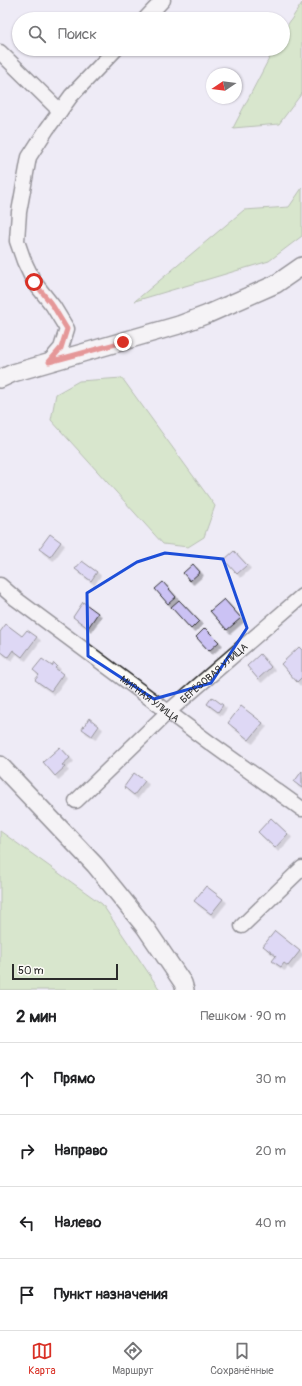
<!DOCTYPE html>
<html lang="ru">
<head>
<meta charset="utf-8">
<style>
  :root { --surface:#fff; --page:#f2f2f2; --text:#202124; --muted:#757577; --line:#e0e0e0; --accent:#d93025 }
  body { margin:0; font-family:Pangolin,sans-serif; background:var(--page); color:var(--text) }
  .compass { position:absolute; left:206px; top:68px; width:36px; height:36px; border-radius:50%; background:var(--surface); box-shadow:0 1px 3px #0004; rotate:257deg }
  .scale { position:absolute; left:12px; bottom:10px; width:106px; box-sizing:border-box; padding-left:4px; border:2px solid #2b2b2b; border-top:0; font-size:11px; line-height:14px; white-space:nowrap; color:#2b2b2b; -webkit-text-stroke:3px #fdfcf7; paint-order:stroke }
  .stop { position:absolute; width:12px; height:12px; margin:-9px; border:3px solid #d93025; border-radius:50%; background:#fff }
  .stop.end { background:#d93025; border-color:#fff; box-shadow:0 1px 4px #0008 }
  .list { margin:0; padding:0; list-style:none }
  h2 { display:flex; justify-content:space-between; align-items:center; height:52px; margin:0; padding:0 16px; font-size:17px }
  h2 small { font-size:13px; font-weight:400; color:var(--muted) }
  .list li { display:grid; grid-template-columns:26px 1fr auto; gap:12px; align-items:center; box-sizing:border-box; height:72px; padding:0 16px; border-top:1px solid var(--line) }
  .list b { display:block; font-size:15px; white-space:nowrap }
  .list em { font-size:13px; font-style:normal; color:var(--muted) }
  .icon { flex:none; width:22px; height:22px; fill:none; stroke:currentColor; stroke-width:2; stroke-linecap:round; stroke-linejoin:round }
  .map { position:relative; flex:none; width:302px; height:990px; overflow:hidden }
  .search { position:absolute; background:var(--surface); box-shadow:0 1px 3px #0004; left:12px; right:12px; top:12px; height:44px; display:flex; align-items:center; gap:10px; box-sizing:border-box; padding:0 14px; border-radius:22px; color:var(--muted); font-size:15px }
  .sheet { height:340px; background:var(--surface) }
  nav { display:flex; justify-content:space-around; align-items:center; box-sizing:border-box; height:56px; border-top:1px solid var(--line); background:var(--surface); font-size:11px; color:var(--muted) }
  nav a { display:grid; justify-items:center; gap:2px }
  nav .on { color:var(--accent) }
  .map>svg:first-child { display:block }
</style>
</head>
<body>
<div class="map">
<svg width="302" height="990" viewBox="0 0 302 990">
  <defs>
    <filter id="shadow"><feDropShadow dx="3.5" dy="3.5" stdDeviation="0" flood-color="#0004"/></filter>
  </defs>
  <rect width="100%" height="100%" fill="#eeebf6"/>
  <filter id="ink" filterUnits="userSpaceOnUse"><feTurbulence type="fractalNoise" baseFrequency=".025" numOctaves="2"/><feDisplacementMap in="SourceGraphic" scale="8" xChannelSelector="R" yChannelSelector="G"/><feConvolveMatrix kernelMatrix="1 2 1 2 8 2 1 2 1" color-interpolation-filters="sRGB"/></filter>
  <g filter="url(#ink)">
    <g fill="#bce19b" stroke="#748663">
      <polygon points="302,3 302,93 279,124 233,128 274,49 283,49 283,32"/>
      <polygon points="302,188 302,236 269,261 135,301 244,210 289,207"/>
      <polygon points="122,378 215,506 204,537 188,547 163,544 51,420 56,394 79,381"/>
      <polygon points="0,831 102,904 160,990 0,990"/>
    </g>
    <g fill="#cbc2f4" stroke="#2b2b2b" filter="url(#shadow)">
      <polygon points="50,534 61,542 50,557 39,549"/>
      <polygon points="234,551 247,565 237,574 224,560"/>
      <polygon points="82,561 97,572 91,581 75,569"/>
      <polygon points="193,564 200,572 190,581 183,573"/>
      <polygon points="163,582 176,597 168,604 155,589"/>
      <polygon points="224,599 241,618 227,630 210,611"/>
      <polygon points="179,600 199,621 191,629 171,607"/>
      <polygon points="83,602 98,613 88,628 73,617"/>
      <polygon points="6,624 22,636 27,630 37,637 22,657 13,650 8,657 0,651 0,632"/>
      <polygon points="205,628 219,642 209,651 196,637"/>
      <polygon points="299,647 302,650 302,677 297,682 281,664"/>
      <polygon points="260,654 271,667 258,679 247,666"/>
      <polygon points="42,659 52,666 54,663 57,666 55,668 63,674 51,691 35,680 39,675 33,670"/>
      <polygon points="212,697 223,705 218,712 207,704"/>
      <polygon points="241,706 263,723 249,740 228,723"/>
      <polygon points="89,718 99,726 92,736 82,729"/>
      <polygon points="60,747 70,758 62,765 65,767 55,776 43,762"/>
      <polygon points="302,771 302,788 294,782"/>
      <polygon points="134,773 145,781 134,795 124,787"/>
      <polygon points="271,818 288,834 275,848 258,832"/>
      <polygon points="206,886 223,899 211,914 194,901"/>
      <polygon points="275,931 300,951 288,966 284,963 281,967 272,961 276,956 263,946"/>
    </g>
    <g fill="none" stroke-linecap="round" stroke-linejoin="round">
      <defs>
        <g id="minor">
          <polyline points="145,19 163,0"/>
          <polyline points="0,52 60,111"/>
          <polyline points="49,362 61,348 67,329 53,306 34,282 24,261 17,241 19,212 29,157 47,129 71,96 116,49"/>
          <path id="s1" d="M0 585 16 599 210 743 302 809"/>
          <path id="s2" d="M76 801 168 712 302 596"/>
          <polyline points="242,926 302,868"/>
        </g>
        <g id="tertiary">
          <polyline points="0,379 13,373 179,325 208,314 276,284 302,266"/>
          <polyline points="0,765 95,865 145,927 183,983 185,990"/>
        </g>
      </defs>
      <use href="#minor" stroke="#2b2b2b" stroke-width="17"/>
      <use href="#tertiary" stroke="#2b2b2b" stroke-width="20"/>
      <use href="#minor" stroke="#fdfcf7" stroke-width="14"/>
      <use href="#tertiary" stroke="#fdfcf7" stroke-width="17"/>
    </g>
  </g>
  <g fill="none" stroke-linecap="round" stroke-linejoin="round" filter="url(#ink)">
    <polyline stroke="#d93025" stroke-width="5" points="34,282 53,306 67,329 61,348 49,362 123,342"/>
  </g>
  <path d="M0 0H302V990H0ZM165 553 223 559 247 628 211 683 154 699 88 656 87 593 137 562Z" fill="#eeebf6" fill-opacity=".55" fill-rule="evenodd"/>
  <path fill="none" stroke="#1d4ed8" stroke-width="3" stroke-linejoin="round" d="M165 553 223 559 247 628 211 683 154 699 88 656 87 593 137 562Z"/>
  <g text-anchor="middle" stroke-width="3.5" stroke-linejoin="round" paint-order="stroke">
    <g font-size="10" fill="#2b2b2b" stroke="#fdfcf7">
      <text dy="4" stroke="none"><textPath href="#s2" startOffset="188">БЕРЁЗОВАЯ УЛИЦА</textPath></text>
      <text dy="4" stroke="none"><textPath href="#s1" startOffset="188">МИРНАЯ УЛИЦА</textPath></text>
    </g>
  </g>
</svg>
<svg class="compass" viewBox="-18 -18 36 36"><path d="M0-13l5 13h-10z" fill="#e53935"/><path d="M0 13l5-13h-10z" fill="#757577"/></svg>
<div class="scale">50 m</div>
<div class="stop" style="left:34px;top:282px"></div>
<div class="stop end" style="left:123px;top:342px"></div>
<div class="search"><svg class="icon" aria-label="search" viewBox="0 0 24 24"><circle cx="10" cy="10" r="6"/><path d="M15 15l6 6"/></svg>Поиск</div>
</div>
<section class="sheet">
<h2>2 мин<small>Пешком · 90 m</small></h2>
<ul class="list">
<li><svg class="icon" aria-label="ahead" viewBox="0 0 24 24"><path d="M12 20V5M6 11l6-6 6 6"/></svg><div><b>Прямо</b></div><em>30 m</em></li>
<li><svg class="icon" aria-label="right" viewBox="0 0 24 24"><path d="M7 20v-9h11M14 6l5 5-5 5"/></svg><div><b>Направо</b></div><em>20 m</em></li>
<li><svg class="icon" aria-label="left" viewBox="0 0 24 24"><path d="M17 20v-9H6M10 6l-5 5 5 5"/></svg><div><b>Налево</b></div><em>40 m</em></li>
<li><svg class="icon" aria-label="arrive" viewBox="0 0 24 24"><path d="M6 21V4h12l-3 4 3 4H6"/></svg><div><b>Пункт назначения</b></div></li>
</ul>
</section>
<nav>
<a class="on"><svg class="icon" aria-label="map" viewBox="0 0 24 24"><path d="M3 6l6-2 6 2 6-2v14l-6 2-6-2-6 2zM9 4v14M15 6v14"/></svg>Карта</a>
<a><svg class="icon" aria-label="directions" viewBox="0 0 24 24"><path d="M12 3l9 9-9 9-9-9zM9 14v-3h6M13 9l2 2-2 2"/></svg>Маршрут</a>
<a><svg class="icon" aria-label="saved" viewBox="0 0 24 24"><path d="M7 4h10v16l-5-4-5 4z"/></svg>Сохранённые</a>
</nav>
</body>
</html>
